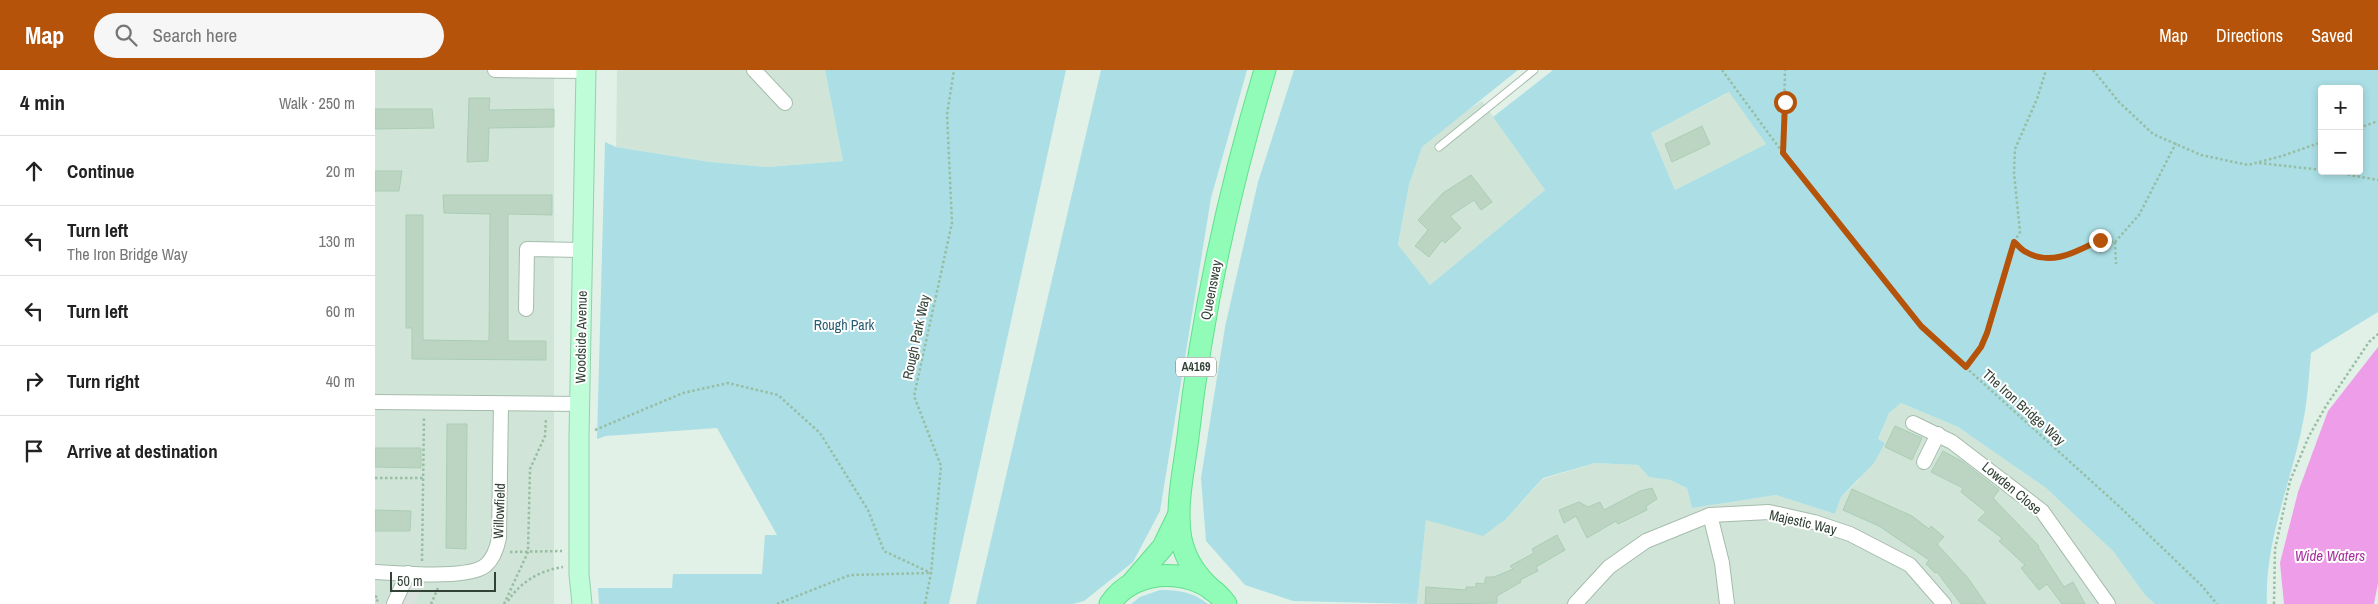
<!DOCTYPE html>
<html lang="en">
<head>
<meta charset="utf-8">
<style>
  :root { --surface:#fff; --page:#f6f6f6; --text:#222; --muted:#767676; --line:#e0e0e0; --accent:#b45309 }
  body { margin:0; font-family:"Archivo Narrow",sans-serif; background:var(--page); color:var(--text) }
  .controls { position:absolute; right:15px; top:15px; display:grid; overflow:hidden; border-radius:5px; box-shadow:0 2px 8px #0003 }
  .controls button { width:45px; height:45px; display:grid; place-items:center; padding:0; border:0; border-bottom:1px solid var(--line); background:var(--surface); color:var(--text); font:25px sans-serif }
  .scale { position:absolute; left:15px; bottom:12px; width:106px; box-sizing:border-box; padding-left:5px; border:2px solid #334237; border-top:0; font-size:14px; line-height:18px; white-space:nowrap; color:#334237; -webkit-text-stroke:4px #fff; paint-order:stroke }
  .stop { position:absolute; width:15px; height:15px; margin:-11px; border:4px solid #b45309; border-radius:50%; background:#fff }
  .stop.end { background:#b45309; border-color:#fff; box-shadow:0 1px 5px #0008 }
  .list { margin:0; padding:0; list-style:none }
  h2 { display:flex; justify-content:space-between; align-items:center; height:65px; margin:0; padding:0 20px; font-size:21px }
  h2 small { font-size:16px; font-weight:400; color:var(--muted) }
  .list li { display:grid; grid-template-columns:32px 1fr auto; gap:15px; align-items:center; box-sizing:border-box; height:70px; padding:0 20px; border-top:1px solid var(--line) }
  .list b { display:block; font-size:19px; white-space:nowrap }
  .list p { margin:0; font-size:16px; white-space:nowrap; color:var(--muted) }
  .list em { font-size:16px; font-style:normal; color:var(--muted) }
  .icon { flex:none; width:28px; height:28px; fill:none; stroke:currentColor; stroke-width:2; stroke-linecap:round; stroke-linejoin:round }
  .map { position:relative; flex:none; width:2003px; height:534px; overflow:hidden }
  header { display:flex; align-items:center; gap:30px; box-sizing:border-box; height:70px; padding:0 25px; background:var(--accent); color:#fff }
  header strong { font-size:24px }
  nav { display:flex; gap:28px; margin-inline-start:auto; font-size:18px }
  .search { width:350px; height:45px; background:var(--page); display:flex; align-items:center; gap:12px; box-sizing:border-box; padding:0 18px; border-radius:28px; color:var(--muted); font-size:19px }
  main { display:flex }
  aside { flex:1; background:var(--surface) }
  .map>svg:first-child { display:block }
</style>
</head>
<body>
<header>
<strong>Map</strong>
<div class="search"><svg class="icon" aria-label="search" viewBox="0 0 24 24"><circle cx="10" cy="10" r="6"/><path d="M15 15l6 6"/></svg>Search here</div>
<nav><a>Map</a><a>Directions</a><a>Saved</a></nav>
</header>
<main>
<aside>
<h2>4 min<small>Walk · 250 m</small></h2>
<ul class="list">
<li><svg class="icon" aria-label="ahead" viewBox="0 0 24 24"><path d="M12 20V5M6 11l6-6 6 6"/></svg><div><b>Continue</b></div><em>20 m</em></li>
<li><svg class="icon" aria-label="left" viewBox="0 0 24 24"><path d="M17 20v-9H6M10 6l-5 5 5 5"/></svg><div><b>Turn left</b><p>The Iron Bridge Way</p></div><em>130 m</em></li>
<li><svg class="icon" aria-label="left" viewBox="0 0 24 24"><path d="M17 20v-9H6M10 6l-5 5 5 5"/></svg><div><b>Turn left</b></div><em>60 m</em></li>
<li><svg class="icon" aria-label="right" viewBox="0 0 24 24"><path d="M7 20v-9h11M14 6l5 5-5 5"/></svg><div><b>Turn right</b></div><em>40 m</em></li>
<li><svg class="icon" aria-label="arrive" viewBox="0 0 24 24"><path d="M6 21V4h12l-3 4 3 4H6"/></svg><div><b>Arrive at destination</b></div></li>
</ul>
</aside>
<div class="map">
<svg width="2003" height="534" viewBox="0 0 2003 534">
  <rect width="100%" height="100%" fill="#e2f1e7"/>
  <g fill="#d0e5d7">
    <rect x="0" y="0" width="179" height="534"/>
    <polygon points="242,0 450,0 468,91 392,97 335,92 241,77"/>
    <polygon points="1355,22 1391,74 1300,120 1276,63"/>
    <polygon points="1107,31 1170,120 1055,215 1023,176 1034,115 1047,77 1082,47"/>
    <polygon points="1526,333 1583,357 1671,418 1738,481 1770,525 1780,534 1042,534 1051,450 1131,449 1168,409 1220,393 1263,395 1274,407 1295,410 1312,418 1317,438 1401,425 1460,444 1466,427 1482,412 1510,373 1503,370 1514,343"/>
  </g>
  <g fill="#abdfe5" fill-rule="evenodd">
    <polygon points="450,0 691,0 574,534 224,534 223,518 297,518 298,504 387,504 390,465 402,465 342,358 231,366 222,369 230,72 241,77 335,92 392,97 468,91"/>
    <polygon points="726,0 872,0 836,128 785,441 758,492 709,531 698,534 601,534"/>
    <path d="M919 0H1143L1047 77 1034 115 1023 175 1055 215 1170 120 1118 47 1178 0H2003V242L1936 283C1934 304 1933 326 1929 347 1918 409 1889 471 1892 534H1780L1770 525 1738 481 1671 418 1583 357 1526 333 1514 343 1503 369 1510 373 1499 393 1466 427 1460 444 1401 425 1317 438 1312 418 1295 410 1274 407 1263 395 1220 393 1168 408 1131 449 1108 466 1051 450 1042 534 918 531 870 515 831 471 826 408 850 257 883 112ZM1947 19H1984V101H1947ZM1354 22 1391 74 1300 120 1276 63Z"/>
    <path d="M785 520C803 520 818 522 833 534H756L765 527Z"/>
  </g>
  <polygon fill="#dbe1dc" points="29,512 45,520 38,534 19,534"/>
  <polygon fill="#ee9ee9" points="2003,277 2003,513 1999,534 1909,534 1905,493 1923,422 1953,341"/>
  <g fill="#bbd5c2" stroke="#abcdb4">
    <polygon points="94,28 115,28 114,40 179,39 179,57 114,58 113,91 92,92"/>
    <polygon points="0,39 57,39 59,58 0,59"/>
    <polygon points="1327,56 1335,74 1297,92 1290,74"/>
    <polygon points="0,101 27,101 24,121 0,121"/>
    <polygon points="1096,105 1117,132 1106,140 1099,130 1075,146 1086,158 1070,173 1067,170 1054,187 1040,176 1053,160 1043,150 1068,123"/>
    <polygon points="68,125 177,125 177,145 133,144 133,271 171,271 171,290 37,289 37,258 31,258 31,145 48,145 48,270 114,271 115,144 69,143"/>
    <polygon points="72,354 92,354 91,479 71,478"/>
    <polygon points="1520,356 1547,368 1537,390 1510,377"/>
    <polygon points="0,378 46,378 46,398 0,397"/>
    <polygon points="1568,381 1588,392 1624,420 1618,428 1664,476 1663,477 1689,517 1698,512 1710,534 1687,534 1672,514 1664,520 1646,498 1650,495 1624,471 1627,468 1603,450 1611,442 1586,422 1588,418 1556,402"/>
    <polygon points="1277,418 1282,429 1271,436 1272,440 1243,454 1241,451 1212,468 1201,446 1189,453 1184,440 1204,432 1213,437 1225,432 1229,440 1265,421"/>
    <polygon points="1477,419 1537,446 1554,459 1556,456 1569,467 1562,474 1593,508 1611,534 1586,534 1562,502 1560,503 1551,494 1554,490 1504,456 1468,440"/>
    <polygon points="0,440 36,441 35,461 0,461"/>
    <polygon points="1182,465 1190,480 1161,497 1163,501 1145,510 1146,512 1122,526 1122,533 1050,534 1051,517 1091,520 1091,517 1101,517 1101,513 1109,514 1111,507 1119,507 1138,499 1135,496 1159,483 1157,479"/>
  </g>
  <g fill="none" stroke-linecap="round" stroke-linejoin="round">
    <defs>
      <polyline id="lane" points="1064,77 1159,0"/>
      <g id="street">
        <polyline points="120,0 210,1"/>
        <polyline points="379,0 410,33"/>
        <polyline points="151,239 152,179 208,180"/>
        <polyline points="0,332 205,334"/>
        <polyline points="1538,353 1577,372 1667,441 1733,534"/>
        <polyline points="1549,392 1563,364"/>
        <polyline points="1335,445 1347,493 1352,534"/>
        <path d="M0 502C24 503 94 510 111 495 119 488 122 478 124 468L126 334"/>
        <polyline points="19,534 33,503"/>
        <polyline points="1200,534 1234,497 1271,471 1335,445 1394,442 1439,452 1475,464 1535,495 1569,534"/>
      </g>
      <polyline id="secondary" points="207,534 204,504 204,367 211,0"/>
      <g id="primary">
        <polyline points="757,513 788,477 803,446"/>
        <path d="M837 520C821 505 811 491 806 469 800 436 809 400 813 367 827 242 854 120 890 0"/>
        <path d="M735 534C760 495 826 497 851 534"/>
      </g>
    </defs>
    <use href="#lane" stroke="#a5bcad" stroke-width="9"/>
    <use href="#street" stroke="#a5bcad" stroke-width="16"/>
    <use href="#secondary" stroke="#92d1aa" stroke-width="21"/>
    <use href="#primary" stroke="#60e18d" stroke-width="23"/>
    <g stroke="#97bda2" stroke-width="2.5" stroke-dasharray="2.5 2.5" stroke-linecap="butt">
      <polyline points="1347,0 1416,94 1545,256 1746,438 1827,516 1842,534"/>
      <polyline points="1718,0 1744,32 1778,64 1826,85 1873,95 1907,86 1947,72"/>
      <polyline points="1984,58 2003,51"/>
      <polyline points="1408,81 1410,0"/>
      <polyline points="1884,93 1947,100"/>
      <polyline points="1953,101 2003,110"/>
      <polyline points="1639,172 1645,162 1639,103 1640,79 1662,29 1671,0"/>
      <polyline points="1740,172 1741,194"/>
      <polyline points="1591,297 1606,277 1612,263 1639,172 1650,182 1668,187 1692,187 1725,170 1740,172 1764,145 1801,73"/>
      <polyline points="220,360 308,323 353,313 403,325 445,363 493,440 509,481 556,503"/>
      <polyline points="0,408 48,408"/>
      <polyline points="135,482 187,481"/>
      <polyline points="47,491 49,346"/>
      <polyline points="0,526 3,528 1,534"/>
      <path d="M133 531C145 512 166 500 188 497"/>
      <polyline points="56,534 63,518"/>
      <polyline points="129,534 153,482 155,399 170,366 171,348"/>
      <polyline points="402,534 475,505 554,503"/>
      <polyline points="550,534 556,503 566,396 539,326 577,153 572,44 579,0"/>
      <polyline points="1899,534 1900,479 1915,411 1934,366 1951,336 1994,272 2003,264"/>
    </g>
    <use href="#lane" stroke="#fff" stroke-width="7"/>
    <use href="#street" stroke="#fff" stroke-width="14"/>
    <use href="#secondary" stroke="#bffdd9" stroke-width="19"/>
    <use href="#primary" stroke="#90fcb7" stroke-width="21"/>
  </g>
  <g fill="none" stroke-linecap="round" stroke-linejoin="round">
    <path stroke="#b45309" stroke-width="6" d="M1410 32 1408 83 1546 256 1591 297 1606 277 1612 263 1639 172C1643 175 1646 180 1651 182 1677 197 1702 181 1725 170"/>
  </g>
  <g text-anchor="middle" stroke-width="4" stroke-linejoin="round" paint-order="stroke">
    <rect fill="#fff" stroke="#707b73" stroke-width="1" x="801" y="287.5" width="40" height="19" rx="4"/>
    <g font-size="12" font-weight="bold" fill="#334237">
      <text x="821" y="301">A4169</text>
    </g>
    <g font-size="14" fill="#334237" stroke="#fff">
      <text transform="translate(836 220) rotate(-79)" y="5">Queensway</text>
      <text transform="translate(206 267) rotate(-89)" y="5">Woodside Avenue</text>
      <text transform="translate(541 267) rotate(-78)" y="5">Rough Park Way</text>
      <text transform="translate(1649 337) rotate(42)" y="5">The Iron Bridge Way</text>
      <text transform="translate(1637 418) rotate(40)" y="5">Lowden Close</text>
      <text transform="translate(124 441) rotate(-88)" y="5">Willowfield</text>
      <text transform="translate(1428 452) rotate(13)" y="5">Majestic Way</text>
    </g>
    <g font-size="14" fill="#285e72" stroke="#fff">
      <text x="469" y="260">Rough Park</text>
    </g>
    <g font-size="15" font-style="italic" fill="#ab2fa2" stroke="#fff">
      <text x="1955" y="491">Wide Waters</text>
    </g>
  </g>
</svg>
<div class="controls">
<button>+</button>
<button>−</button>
</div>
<div class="scale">50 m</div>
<div class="stop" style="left:1410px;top:32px"></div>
<div class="stop end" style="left:1725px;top:170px"></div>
</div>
</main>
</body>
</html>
